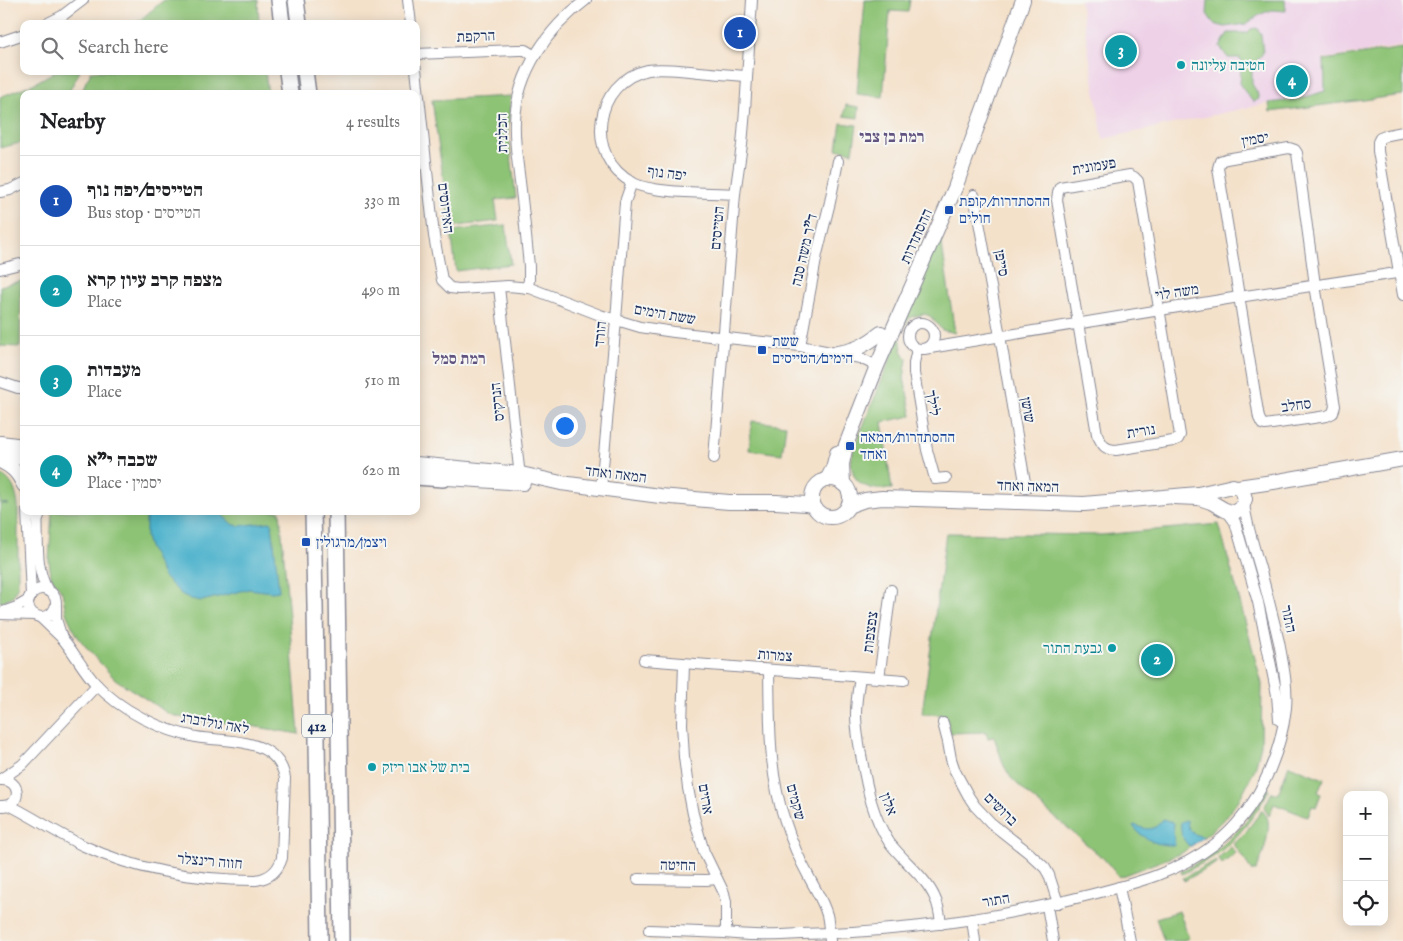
<!DOCTYPE html>
<html lang="en">
<head>
<meta charset="utf-8">
<style>
  :root { --surface:#fff; --page:#f2f2f2; --text:#202124; --muted:#757577; --line:#e0e0e0; --accent:#1a73e8 }
  body { margin:0; font-family:"IM FELL English","Frank Ruhl Libre",serif; background:var(--page); color:var(--text) }
  .controls { position:absolute; right:15px; bottom:15px; display:grid; overflow:hidden; border-radius:10px; box-shadow:0 2px 12px #0003 }
  .controls button { width:45px; height:45px; display:grid; place-items:center; padding:0; border:0; border-bottom:1px solid var(--line); background:var(--surface); color:var(--text); font:25px sans-serif }
  .you { position:absolute; left:564px; top:425px; width:18px; height:18px; margin:-12px; border:4px solid #fff; border-radius:50%; background:#1a73e8; box-shadow:0 0 0 8px #1a73e833 }
  .badge { display:grid; place-items:center; width:32px; height:32px; border-radius:50%; background:var(--accent); color:#fff; font-size:16px; font-weight:700 }
  .pin { position:absolute; translate:-50% -50%; border:2px solid #fff; box-shadow:0 1px 5px #0006 }
  .list { margin:0; padding:0; list-style:none }
  h2 { display:flex; justify-content:space-between; align-items:center; height:65px; margin:0; padding:0 20px; font-size:21px }
  h2 small { font-size:16px; font-weight:400; color:var(--muted) }
  .list li { display:grid; grid-template-columns:32px 1fr auto; gap:15px; align-items:center; box-sizing:border-box; height:90px; padding:0 20px; border-top:1px solid var(--line) }
  .list b { display:block; font-size:19px; white-space:nowrap }
  .list p { margin:0; font-size:16px; white-space:nowrap; color:var(--muted) }
  .list em { font-size:16px; font-style:normal; color:var(--muted) }
  .icon { flex:none; width:28px; height:28px; fill:none; stroke:currentColor; stroke-width:2; stroke-linecap:round; stroke-linejoin:round }
  .map { position:relative; flex:none; width:1403px; height:941px; overflow:hidden }
  .search { position:absolute; background:var(--surface); box-shadow:0 2px 12px #0003; left:20px; top:20px; width:400px; height:55px; display:flex; align-items:center; gap:12px; box-sizing:border-box; padding:0 18px; border-radius:10px; color:var(--muted); font-size:19px }
  .panel { position:absolute; background:var(--surface); box-shadow:0 2px 12px #0003; left:20px; top:90px; width:400px; height:425px; border-radius:10px }
  .map>svg:first-child { display:block }
</style>
</head>
<body>
<div class="map">
<svg width="1403" height="941" viewBox="0 0 1403 941">
  <rect width="100%" height="100%" fill="#f6f6f2"/>
  <filter id="ink" filterUnits="userSpaceOnUse"><feTurbulence type="fractalNoise" baseFrequency=".02" numOctaves="2"/><feDisplacementMap in="SourceGraphic" scale="10" xChannelSelector="R" yChannelSelector="G"/><feConvolveMatrix kernelMatrix="1 2 1 2 8 2 1 2 1" color-interpolation-filters="sRGB"/></filter>
  <filter id="wash" filterUnits="userSpaceOnUse"><feTurbulence type="fractalNoise" baseFrequency=".0096" numOctaves="4" result="noise"/><feDisplacementMap in="SourceGraphic" scale="20" xChannelSelector="R" yChannelSelector="G"/><feGaussianBlur stdDeviation="1.12" result="paint"/><feColorMatrix in="noise" values="0 0 0 0 0 0 0 0 0 0 0 0 0 0 0 0 0 1.4 0 .05"/><feComposite in="paint" operator="in"/></filter>
  <g filter="url(#wash)">
    <rect width="100%" height="100%" fill="#f4e1ca"/>
    <polygon fill="#eed0e7" points="1080,0 1403,0 1403,46 1323,59 1325,91 1301,99 1269,103 1103,139"/>
    <g fill="#8dc375" stroke="#54796a">
      <polygon points="164,0 258,0 259,24 135,24"/>
      <polygon points="865,0 910,0 908,12 890,11 883,97 857,94"/>
      <polygon points="1208,0 1285,0 1286,11 1272,10 1261,14 1246,24 1225,27 1214,24 1207,14"/>
      <polygon points="1257,28 1261,34 1263,53 1252,67 1252,84 1257,92 1259,99 1253,102 1240,85 1241,66 1240,58 1228,58 1220,47 1228,33 1247,33 1251,29"/>
      <polygon points="1403,48 1403,95 1270,112 1269,103 1300,99 1325,91 1324,60"/>
      <polygon points="56,71 80,71 71,88 69,94 24,94 24,142 0,148 0,97 33,84"/>
      <polygon points="90,71 265,71 268,94 81,94 86,81 90,75"/>
      <polygon points="511,96 508,128 516,198 495,200 498,221 450,227 432,100"/>
      <polygon points="846,105 859,107 858,118 844,116"/>
      <polygon points="841,123 857,125 853,152 837,149"/>
      <polygon points="506,225 511,264 456,271 451,231"/>
      <polygon points="940,231 955,333 942,330 930,316 924,314 911,317 902,327"/>
      <polygon points="21,281 20,347 0,346 0,286"/>
      <path d="M900 335 902 350 907 359 904 378 912 416 882 422 892 489C884 489 875 490 868 487 852 482 849 466 853 451Z"/>
      <polygon points="752,421 786,425 782,454 749,450"/>
      <path d="M0 474C13 480 16 492 18 505V585L13 596 0 603V504H9L0 503Z"/>
      <polygon points="52,511 280,511 299,734 233,723 194,721 169,714 115,679 90,652 78,637 72,626 66,613 62,592 51,576 49,561"/>
      <polygon points="1219,524 1262,684 1261,745 1256,765 1253,773 1239,800 1226,817 1209,833 1182,853 1119,877 1104,859 1031,797 1011,778 1004,766 994,737 988,738 986,732 950,733 946,715 922,714 946,533 1101,535"/>
      <polygon points="1289,765 1324,779 1318,792 1321,794 1316,807 1312,806 1308,817 1274,804 1269,816 1264,808 1272,792 1278,794"/>
      <path d="M1267 789 1269 790C1256 815 1237 840 1213 857 1203 863 1193 868 1182 874L1181 871C1189 867 1197 863 1205 858 1232 841 1251 817 1267 789Z"/>
      <path d="M1262 810C1264 813 1266 815 1267 817 1272 830 1262 858 1256 871H1252L1234 844 1245 833Z"/>
      <polygon points="1231,847 1236,853 1222,864 1218,858"/>
      <polygon points="1216,860 1217,863 1184,881 1183,878"/>
      <polygon points="1179,911 1189,938 1181,941 1164,941 1156,918"/>
    </g>
    <g fill="#4db2cc" stroke="#347095">
      <polygon points="146,511 218,511 232,524 239,526 269,522 272,523 279,591 272,592 249,589 202,601 191,599 181,594 164,577 149,547 146,537"/>
      <path d="M1163 819 1174 823 1173 833 1175 845C1157 846 1144 840 1133 826L1134 825C1147 830 1154 832 1163 819Z"/>
      <path d="M1187 820C1187 831 1194 835 1204 837L1190 847C1182 839 1180 833 1181 822Z"/>
    </g>
  </g>
  <g filter="url(#ink)">
    <g fill="none" stroke-linecap="round" stroke-linejoin="round">
      <defs>
        <g id="street">
          <polyline points="408,0 411,24"/>
          <polyline points="46,24 62,16 83,0"/>
          <polyline points="0,42 24,34"/>
          <polyline points="416,54 518,50 525,50 535,56"/>
          <polyline points="416,69 434,236 442,280 450,288 459,289 508,286 530,288 600,315 640,327 674,332 800,346 860,358 877,366"/>
          <polyline points="1403,132 1388,135 1380,138 1378,142 1378,151 1403,295"/>
          <polygon points="1289,148 1295,150 1297,153 1315,285 1335,406 1333,413 1327,416 1265,425 1262,424 1259,418 1218,168 1220,161 1226,159"/>
          <path d="M1130 175 1134 177 1138 181 1180 435 1178 439 1173 441 1116 450C1103 449 1102 444 1097 434L1057 200 1058 192 1060 187Z"/>
          <polyline points="0,192 10,190 24,183"/>
          <path d="M735 194C708 192 655 194 633 183 583 157 594 81 648 70 662 68 676 70 690 71 709 73 728 75 747 76"/>
          <polyline points="974,195 1000,336 1026,488"/>
          <polyline points="0,269 24,263"/>
          <polyline points="499,287 519,468 523,479"/>
          <path d="M526 288 529 281V266C526 235 523 205 519 174 517 157 514 139 515 121 517 72 548 28 586 0"/>
          <circle cx="921" cy="336" r="13"/>
          <polyline points="800,346 817,254 830,202 838,161"/>
          <polyline points="917,349 914,363 914,373 927,450 935,479 946,478"/>
          <polyline points="924,349 1239,297 1403,272"/>
          <polyline points="0,382 18,388 24,388"/>
          <polyline points="714,458 735,194 742,145 745,110 752,0"/>
          <polyline points="601,489 616,320 625,202 632,182"/>
          <polyline points="27,511 31,595"/>
          <path d="M37 511C39 538 34 566 48 591"/>
          <polyline points="1227,511 1235,522 1258,602 1277,695 1279,720"/>
          <circle cx="42" cy="603" r="14"/>
          <polyline points="56,607 56,619 62,638"/>
          <polyline points="3,612 17,607 29,600"/>
          <polyline points="0,614 35,615"/>
          <polyline points="644,660 904,680"/>
          <polyline points="684,664 682,724 684,757 688,788 693,814 704,852 724,893 726,902 726,933"/>
          <path d="M769 670C770 720 768 773 785 821 791 840 799 859 809 877 815 889 823 901 827 915 829 923 829 932 830 941"/>
          <path d="M860 677C858 689 856 702 856 714 856 730 859 745 862 760 867 789 873 817 889 842 903 861 926 877 935 898 939 906 940 915 941 924"/>
          <polyline points="879,678 891,590"/>
          <polyline points="943,723 948,742 951,759 955,771 969,797 975,806 991,823 1029,853 1045,868 1049,875 1058,903"/>
          <polyline points="1,779 22,765 97,685"/>
          <path d="M0 780C22 778 23 808 0 806"/>
          <path d="M9 805C35 818 58 834 84 846 138 871 197 880 256 880 270 878 278 871 282 858L285 778C281 757 266 747 245 743 229 739 212 740 196 737 162 731 120 710 96 684 83 670 74 652 62 638 55 631 47 624 40 617"/>
          <polyline points="638,879 706,880 717,879"/>
          <polyline points="1119,887 1130,941"/>
          <polyline points="1047,906 1053,941"/>
          <polyline points="972,919 975,941"/>
          <path d="M649 930C675 931 700 932 725 933 735 934 744 935 754 935 770 936 786 935 801 934 900 932 997 919 1093 894 1136 883 1179 872 1215 844 1256 812 1280 759 1286 708 1288 686 1283 664 1279 642 1273 617 1267 593 1260 568 1254 547 1247 526 1244 504"/>
        </g>
        <g id="secondary">
          <path d="M837 353C855 351 867 344 881 333"/>
          <polyline points="0,443 24,446"/>
          <polyline points="0,455 24,458"/>
          <path d="M0 461C13 467 18 473 24 485"/>
          <polyline points="416,464 521,474 561,483 660,496 729,502 776,502 806,504 814,506"/>
          <polyline points="432,477 523,483"/>
          <circle cx="831" cy="498" r="19"/>
          <polyline points="827,480 833,468 837,453"/>
          <polyline points="843,484 842,464 846,445 877,366 955,188 1023,0"/>
          <polyline points="1238,487 1273,482 1403,459"/>
          <polyline points="848,506 865,500 882,498 1084,504 1198,494 1233,486 1241,489 1243,492 1245,499 1242,507 1235,512 1231,512 1225,510 1211,502 1199,498 1173,497"/>
          <polyline points="37,516 38,511"/>
        </g>
        <g id="primary">
          <polyline points="279,0 282,24"/>
          <polyline points="296,0 299,24"/>
          <polyline points="287,71 290,94"/>
          <polyline points="305,71 308,94"/>
          <polyline points="416,477 443,479"/>
          <polyline points="313,511 315,605 320,941"/>
          <polyline points="336,511 342,941"/>
        </g>
      </defs>
      <use href="#street" stroke="#888894" stroke-width="12"/>
      <use href="#secondary" stroke="#888894" stroke-width="16"/>
      <use href="#primary" stroke="#888894" stroke-width="18"/>
      <use href="#street" stroke="#fff" stroke-width="10"/>
      <use href="#secondary" stroke="#fff" stroke-width="14"/>
      <use href="#primary" stroke="#fff" stroke-width="15"/>
    </g>
  </g>
  <g fill="#0f9aa8" stroke="#f6f6f2" stroke-width="2">
    <circle cx="1181" cy="65" r="5"/>
    <circle cx="1112" cy="648" r="5"/>
    <circle cx="372" cy="767" r="5"/>
  </g>
  <g fill="#1a4fb4" stroke="#f6f6f2" stroke-width="2">
    <rect x="944" y="205" width="10" height="10" rx="2.5"/>
    <rect x="757" y="345" width="10" height="10" rx="2.5"/>
    <rect x="845" y="441" width="10" height="10" rx="2.5"/>
    <rect x="301" y="537" width="10" height="10" rx="2.5"/>
  </g>
  <g text-anchor="middle" stroke-width="4" stroke-linejoin="round" paint-order="stroke">
    <rect fill="#f6f6f2" stroke="#5d6b8a" stroke-width="1" x="302" y="714.5" width="30" height="23" rx="4"/>
    <g font-size="14" font-weight="bold" fill="#1b2f5e">
      <text x="317" y="731">412</text>
    </g>
    <g font-size="15" fill="#1b2f5e" stroke="#f6f6f2">
      <text transform="translate(476 36) rotate(-2)" y="5">הרקפת</text>
      <text transform="translate(502 133) rotate(-91)" y="5">הכלנית</text>
      <text transform="translate(1255 139) rotate(-10)" y="5">יסמין</text>
      <text transform="translate(1094 166) rotate(-10)" y="5">פעמונית</text>
      <text transform="translate(667 173) rotate(7)" y="5">יפה נוף</text>
      <text transform="translate(446 208) rotate(83)" y="5">האירוסים</text>
      <text transform="translate(717 228) rotate(-85)" y="5">הטייסים</text>
      <text transform="translate(916 236) rotate(-66)" y="5">ההסתדרות</text>
      <text transform="translate(804 250) rotate(-77)" y="5">ד"ר משה סנה</text>
      <text transform="translate(1002 263) rotate(80)" y="5">סייפן</text>
      <text transform="translate(1177 292) rotate(-9)" y="5">משה לוי</text>
      <text transform="translate(665 314) rotate(10)" y="5">ששת הימים</text>
      <text transform="translate(600 334) rotate(-85)" y="5">הורד</text>
      <text transform="translate(497 402) rotate(-96)" y="5">הנרקיס</text>
      <text transform="translate(933 403) rotate(80)" y="5">לילך</text>
      <text transform="translate(1296 405) rotate(-8)" y="5">סחלב</text>
      <text transform="translate(1028 410) rotate(80)" y="5">שושן</text>
      <text transform="translate(1141 431) rotate(-9)" y="5">נורית</text>
      <text transform="translate(616 474) rotate(7)" y="5">המאה ואחד</text>
      <text transform="translate(1028 486) rotate(2)" y="5">המאה ואחד</text>
      <text transform="translate(1289 619) rotate(78)" y="5">התור</text>
      <text transform="translate(870 632) rotate(-83)" y="5">צפצפות</text>
      <text transform="translate(775 655) rotate(4)" y="5">צמרות</text>
      <text transform="translate(215 723) rotate(10)" y="5">לאה גולדברג</text>
      <text transform="translate(706 799) rotate(80)" y="5">ארזים</text>
      <text transform="translate(796 802) rotate(75)" y="5">שקמים</text>
      <text transform="translate(889 804) rotate(70)" y="5">אלון</text>
      <text transform="translate(1001 809) rotate(45)" y="5">ברושים</text>
      <text transform="translate(210 861) rotate(5)" y="5">חווה רינצלר</text>
      <text transform="translate(678 865) rotate(1)" y="5">החיטה</text>
      <text transform="translate(996 900) rotate(-10)" y="5">התור</text>
    </g>
    <g font-size="15" fill="#0d838f" stroke="#f6f6f2" text-anchor="start">
      <text x="1191" y="70">חטיבה עליונה</text>
      <text x="1102" y="653" text-anchor="end">גבעת התור</text>
      <text x="382" y="772">בית של אבו ריזק</text>
    </g>
    <g font-size="15" fill="#164399" stroke="#f6f6f2" text-anchor="start">
      <text x="959" y="206">ההסתדרות/קופת<tspan x="959" dy="17">חולים</tspan></text>
      <text x="772" y="346">ששת<tspan x="772" dy="17">הימים/הטייסים</tspan></text>
      <text x="860" y="442">ההסתדרות/המאה<tspan x="860" dy="17">ואחד</tspan></text>
      <text x="316" y="547">ויצמן/מרגולין</text>
    </g>
    <g font-size="16" font-weight="bold" fill="#625481" stroke="#f6f6f2">
      <text x="892" y="142">רמת בן צבי</text>
      <text x="459" y="364">רמת סמל</text>
    </g>
  </g>
</svg>
<div class="controls">
<button>+</button>
<button>−</button>
<button><svg class="icon" aria-label="locate" viewBox="0 0 24 24"><circle cx="12" cy="12" r="6"/><path d="M12 2v4M12 18v4M2 12h4M18 12h4"/></svg></button>
</div>
<div class="you"></div>
<div class="pin badge" style="left:740px;top:33px;background:#1a4fb4">1</div>
<div class="pin badge" style="left:1157px;top:660px;background:#0f9aa8">2</div>
<div class="pin badge" style="left:1121px;top:51px;background:#0f9aa8">3</div>
<div class="pin badge" style="left:1292px;top:81px;background:#0f9aa8">4</div>
<div class="search"><svg class="icon" aria-label="search" viewBox="0 0 24 24"><circle cx="10" cy="10" r="6"/><path d="M15 15l6 6"/></svg>Search here</div>
<section class="panel">
<h2>Nearby<small>4 results</small></h2>
<ul class="list">
<li><span class="badge" style="background:#1a4fb4">1</span><div><b>הטייסים/יפה נוף</b><p>Bus stop · הטייסים</p></div><em>330 m</em></li>
<li><span class="badge" style="background:#0f9aa8">2</span><div><b>מצפה קרב עיון קרא</b><p>Place</p></div><em>490 m</em></li>
<li><span class="badge" style="background:#0f9aa8">3</span><div><b>מעבדות</b><p>Place</p></div><em>510 m</em></li>
<li><span class="badge" style="background:#0f9aa8">4</span><div><b>שכבה י&quot;א</b><p>Place · יסמין</p></div><em>620 m</em></li>
</ul>
</section>
</div>
</body>
</html>
